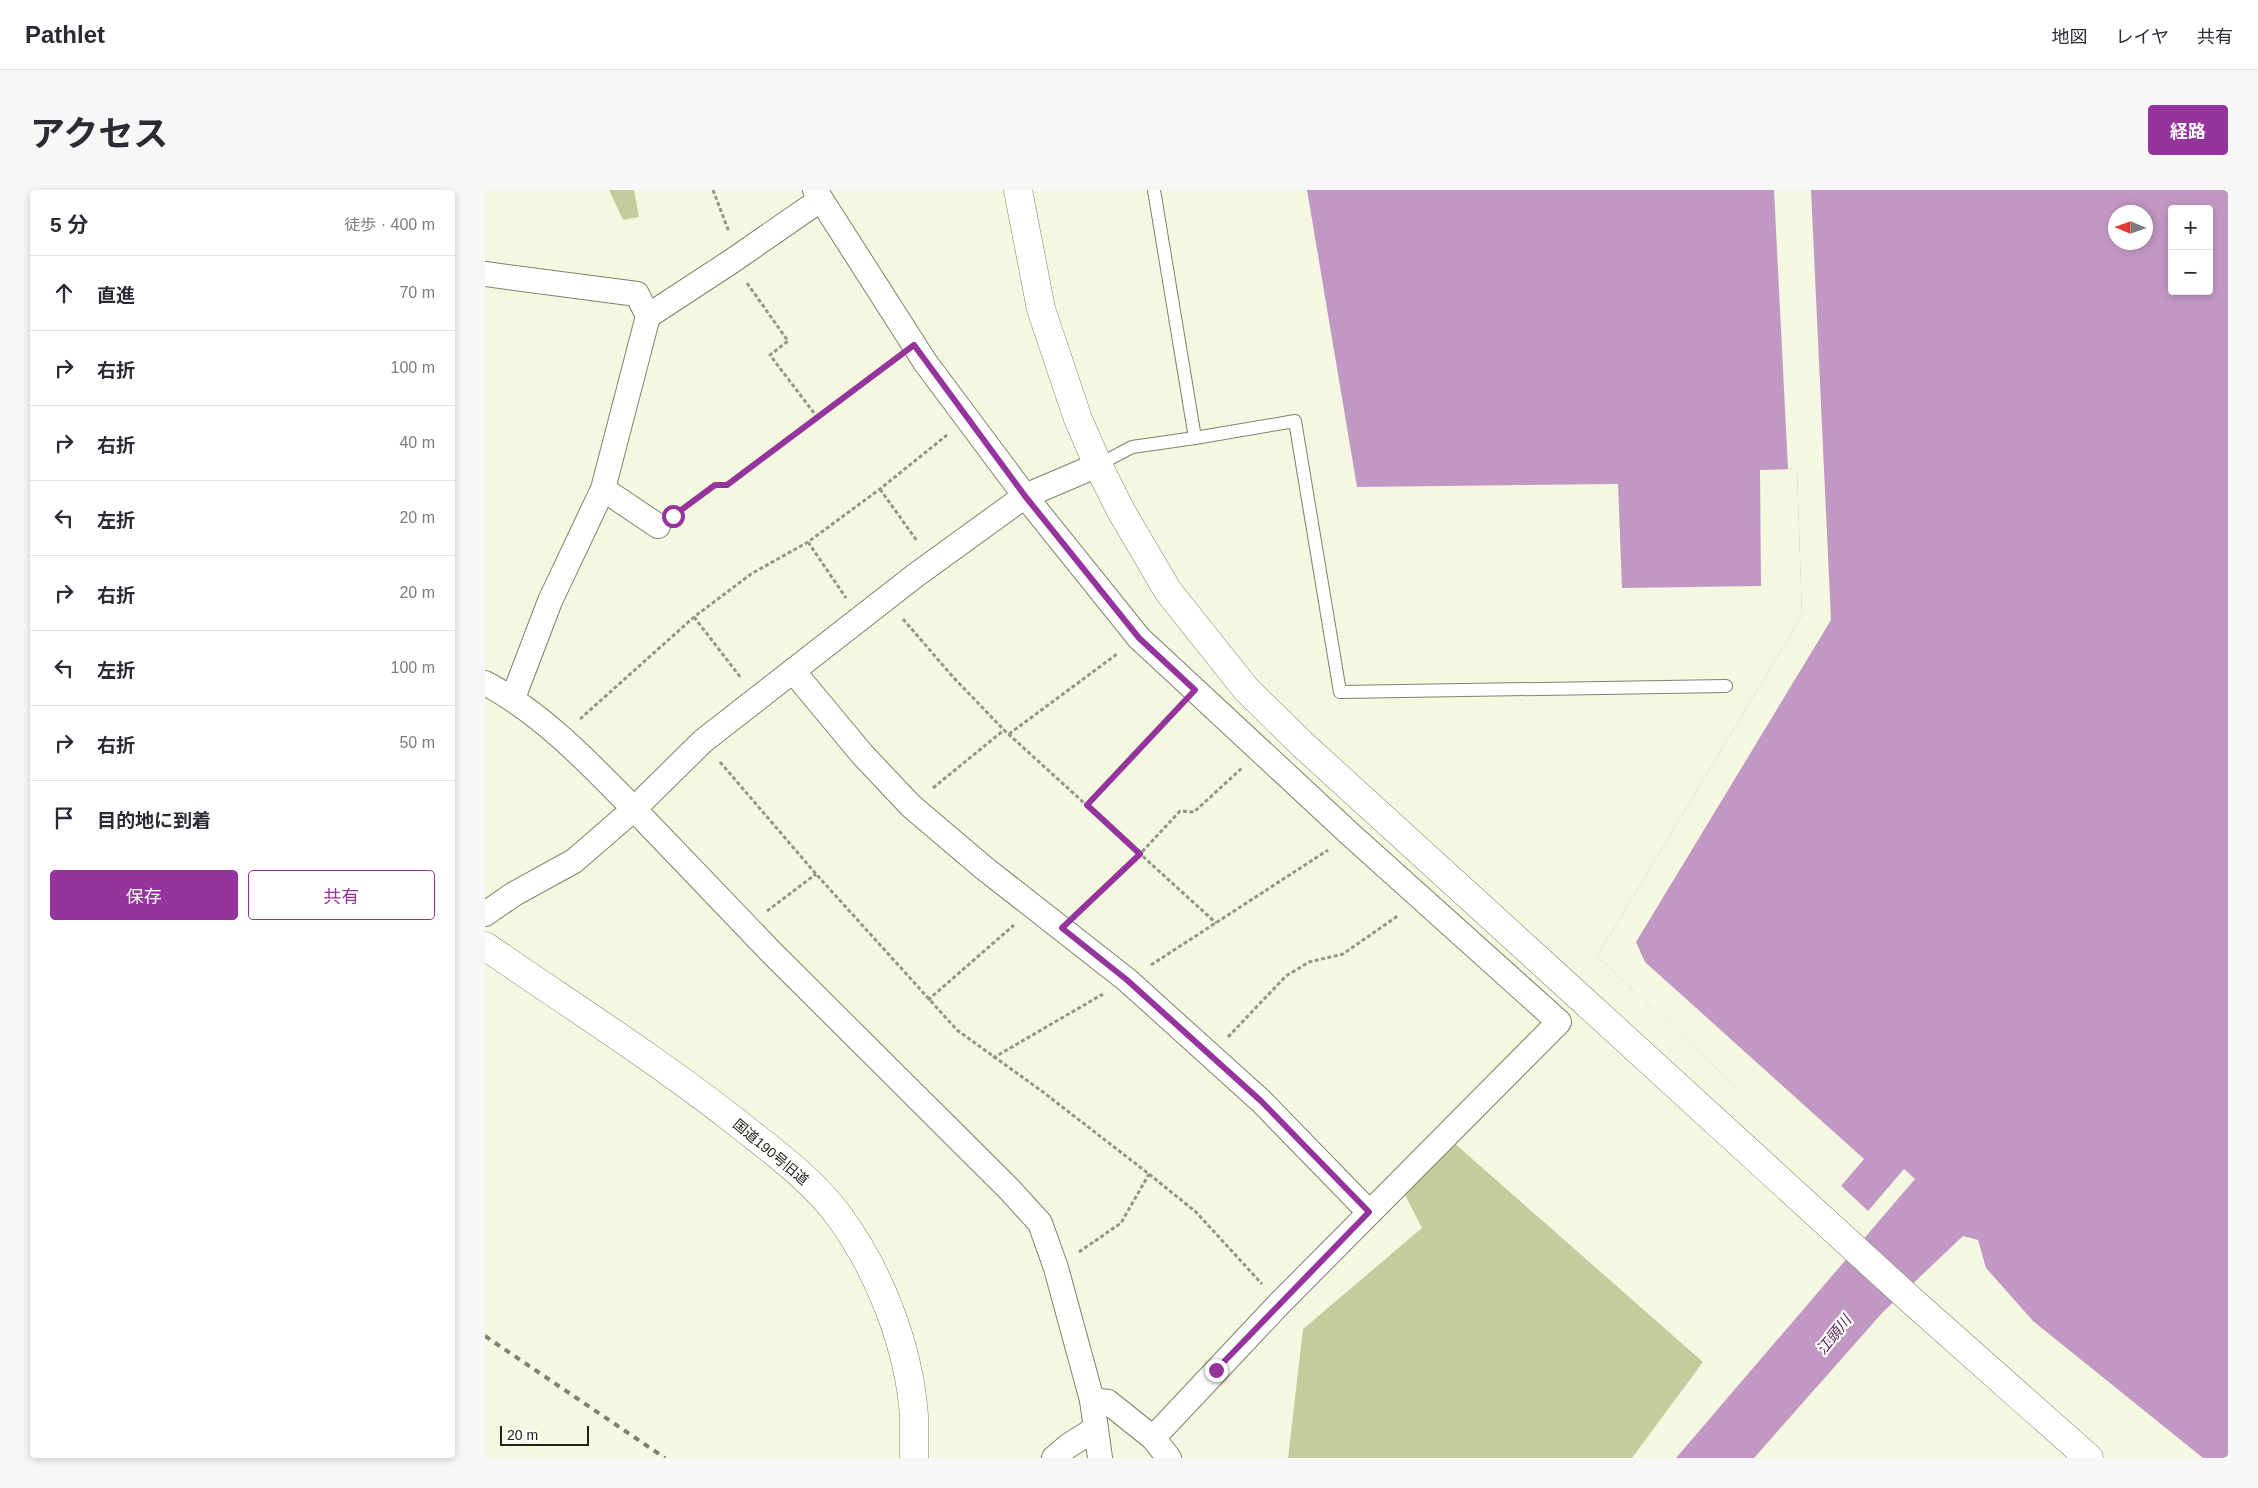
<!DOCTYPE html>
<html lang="ja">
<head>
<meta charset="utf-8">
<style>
  :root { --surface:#fff; --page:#f7f7f7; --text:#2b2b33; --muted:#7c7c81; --line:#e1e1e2; --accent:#95349c }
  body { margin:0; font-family:Arial,"Noto Sans JP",sans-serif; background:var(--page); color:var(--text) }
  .controls { position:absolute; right:15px; top:15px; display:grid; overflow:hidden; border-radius:5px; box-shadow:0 2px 8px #0003 }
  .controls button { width:45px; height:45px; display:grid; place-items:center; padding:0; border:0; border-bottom:1px solid var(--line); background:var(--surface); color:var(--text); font:25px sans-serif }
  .compass { position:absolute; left:1623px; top:15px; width:45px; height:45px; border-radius:50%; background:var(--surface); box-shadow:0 2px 8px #0003; rotate:272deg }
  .scale { position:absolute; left:15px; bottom:12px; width:89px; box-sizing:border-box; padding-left:5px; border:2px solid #202118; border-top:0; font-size:14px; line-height:18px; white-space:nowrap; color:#202118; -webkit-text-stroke:4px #fff; paint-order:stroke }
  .stop { position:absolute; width:15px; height:15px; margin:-11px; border:4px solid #95349c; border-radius:50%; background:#fff }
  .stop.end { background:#95349c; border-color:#fff; box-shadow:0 1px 5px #0008 }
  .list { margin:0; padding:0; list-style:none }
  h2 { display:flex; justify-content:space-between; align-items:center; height:65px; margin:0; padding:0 20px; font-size:21px }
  h2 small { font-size:16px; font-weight:400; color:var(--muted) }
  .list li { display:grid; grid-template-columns:32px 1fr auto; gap:15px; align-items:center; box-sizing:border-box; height:75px; padding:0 20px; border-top:1px solid var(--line) }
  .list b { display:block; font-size:19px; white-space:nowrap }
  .list em { font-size:16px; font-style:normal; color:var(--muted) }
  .actions { display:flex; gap:10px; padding:15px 20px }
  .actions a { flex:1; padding:11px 0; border:1px solid var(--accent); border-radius:5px; text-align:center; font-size:18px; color:var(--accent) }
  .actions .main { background:var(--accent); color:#fff }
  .icon { flex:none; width:28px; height:28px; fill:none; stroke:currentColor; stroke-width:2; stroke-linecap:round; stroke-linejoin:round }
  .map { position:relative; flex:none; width:1743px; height:1268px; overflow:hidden; border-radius:5px }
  header { display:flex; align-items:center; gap:30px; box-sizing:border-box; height:70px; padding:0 25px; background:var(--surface); border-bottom:1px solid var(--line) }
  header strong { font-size:24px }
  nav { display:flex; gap:28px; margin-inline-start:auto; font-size:18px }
  .intro { display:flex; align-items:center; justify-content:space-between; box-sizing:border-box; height:120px; padding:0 30px }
  h1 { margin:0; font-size:35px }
  .button { padding:12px 22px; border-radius:5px; background:var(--accent); color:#fff; font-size:18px; font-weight:700 }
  main { display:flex; gap:30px; padding:0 30px }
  aside { flex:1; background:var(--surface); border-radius:5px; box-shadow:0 2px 8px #0003 }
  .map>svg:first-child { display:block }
</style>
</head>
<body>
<header>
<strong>Pathlet</strong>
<nav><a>地図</a><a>レイヤ</a><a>共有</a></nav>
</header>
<div class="intro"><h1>アクセス</h1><a class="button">経路</a></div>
<main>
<aside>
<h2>5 分<small>徒歩 · 400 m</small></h2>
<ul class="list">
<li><svg class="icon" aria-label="ahead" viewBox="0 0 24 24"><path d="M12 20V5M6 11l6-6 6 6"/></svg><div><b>直進</b></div><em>70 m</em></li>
<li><svg class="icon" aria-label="right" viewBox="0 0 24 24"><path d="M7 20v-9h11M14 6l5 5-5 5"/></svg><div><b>右折</b></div><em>100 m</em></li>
<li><svg class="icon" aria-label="right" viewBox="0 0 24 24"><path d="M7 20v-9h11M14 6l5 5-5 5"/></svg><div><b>右折</b></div><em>40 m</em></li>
<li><svg class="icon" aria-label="left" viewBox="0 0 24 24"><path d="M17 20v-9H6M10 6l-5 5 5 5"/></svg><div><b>左折</b></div><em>20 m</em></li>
<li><svg class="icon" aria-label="right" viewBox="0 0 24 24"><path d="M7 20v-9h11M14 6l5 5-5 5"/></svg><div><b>右折</b></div><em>20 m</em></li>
<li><svg class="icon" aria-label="left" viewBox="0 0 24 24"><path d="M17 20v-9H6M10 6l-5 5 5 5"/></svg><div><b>左折</b></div><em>100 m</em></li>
<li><svg class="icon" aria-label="right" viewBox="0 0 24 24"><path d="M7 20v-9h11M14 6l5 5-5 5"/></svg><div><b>右折</b></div><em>50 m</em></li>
<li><svg class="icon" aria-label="arrive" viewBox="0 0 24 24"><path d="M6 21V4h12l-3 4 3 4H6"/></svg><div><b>目的地に到着</b></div></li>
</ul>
<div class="actions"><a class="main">保存</a><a>共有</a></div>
</aside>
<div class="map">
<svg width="1743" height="1268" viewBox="0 0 1743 1268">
  <rect width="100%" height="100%" fill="#f5f8e0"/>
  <g fill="#c6cb9e">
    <polygon points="124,0 149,0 154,27 138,30"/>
    <polygon points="968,952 1218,1172 1147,1268 803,1268 818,1139 937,1038 917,999"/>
  </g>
  <path fill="#c198c3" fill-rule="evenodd" d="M822 0H1743V1268H1718L1548 1131 1501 1078 1493 1050 1478 1046 1398 1122 1269 1268H1191L1430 989 1419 979 1383 1021 1112 766 1317 426 1312 279 1275 280 1276 396 1137 398 1133 294 872 297ZM1687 19H1724V101H1687ZM1630 22H1660V52H1630Z"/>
  <polygon fill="#f5f8e0" points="1289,0 1326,0 1346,430 1151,752 1160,772 1379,969 1356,996 1112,766 1317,426 1312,279 1303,279"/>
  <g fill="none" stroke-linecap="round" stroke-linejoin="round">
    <defs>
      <g id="service">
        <polyline points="710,248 810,231 855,502 1241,496"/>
        <polyline points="613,275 647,257 710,248 669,0"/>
      </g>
      <g id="minor">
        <polyline points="330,0 440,172 540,306 654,448 866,645 1074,832 795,1113 668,1248"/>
        <polyline points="0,84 152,104 163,126 118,299 65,411 28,508"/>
        <polyline points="163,126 247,71 335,10"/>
        <polyline points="613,275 540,306 431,385 218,551 149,619 286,762 525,1000 555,1033 571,1078 607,1210 615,1268"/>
        <polyline points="118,299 173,336"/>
        <polyline points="308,481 377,564 426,616 499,678 642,790 776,911 884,1022"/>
        <path d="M0 493C58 524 103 572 149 619L89 671 29 704 0 724"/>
        <polyline points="607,1210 623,1212 668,1248 684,1268"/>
        <polyline points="569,1268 583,1256 610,1239"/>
      </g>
      <g id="tertiary">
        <polyline points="533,0 556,119 593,229 613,275 636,321 683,401 761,499 817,554 1099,811 1426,1110 1604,1268"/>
        <path d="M0 756C87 816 177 873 260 939 293 965 329 992 354 1026 395 1082 424 1157 429 1226 429 1240 429 1254 429 1268"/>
      </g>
    </defs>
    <use href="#service" stroke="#7f826c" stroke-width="14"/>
    <use href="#minor" stroke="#7f826c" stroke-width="26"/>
    <use href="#tertiary" stroke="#7f826c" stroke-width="29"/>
    <g stroke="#959786" stroke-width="3" stroke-dasharray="4 2.5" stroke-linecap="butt">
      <polyline points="228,0 244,42"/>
      <polyline points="262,93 303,151 285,165 332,227"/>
      <polyline points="395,299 432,351"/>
      <polyline points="195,321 231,295 242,295 409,170"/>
      <polyline points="323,352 361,408"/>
      <polyline points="209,427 256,488"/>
      <polyline points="418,429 468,487 519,540 731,733"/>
      <polyline points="95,529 209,427 266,384 323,352 395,299 462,245"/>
      <polyline points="524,544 632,464"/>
      <polyline points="235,572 331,684 472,840 558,902 664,984 711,1022 777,1094"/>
      <polyline points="448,598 519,540"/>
      <polyline points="602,615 692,519"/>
      <polyline points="596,720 655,664 695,621 709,622 757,578"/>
      <polyline points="282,721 331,684"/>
      <polyline points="666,775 843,660"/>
      <polyline points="443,810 529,735"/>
      <polyline points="743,847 801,786 824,772 858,764 914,725"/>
      <polyline points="508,868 618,804"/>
      <polyline points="594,1062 636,1033 664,984"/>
    </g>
    <use href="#service" stroke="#fff" stroke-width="12"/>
    <use href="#minor" stroke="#fff" stroke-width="24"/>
    <use href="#tertiary" stroke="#fff" stroke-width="28"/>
    <polyline stroke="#7f8171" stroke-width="4" stroke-dasharray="6 6" stroke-linecap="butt" points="0,1146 180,1268"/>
  </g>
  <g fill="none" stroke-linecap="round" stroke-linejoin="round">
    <polyline stroke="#95349c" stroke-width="6" points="188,326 230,295 242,295 429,155 540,306 654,448 710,500 602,615 655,664 577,738 642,790 776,911 884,1022 731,1180"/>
  </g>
  <g text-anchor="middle" stroke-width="4.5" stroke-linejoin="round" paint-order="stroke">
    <g font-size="14" fill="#202118" stroke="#fff">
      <text transform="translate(286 962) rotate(40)" y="5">国道190号旧道</text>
    </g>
    <g font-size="15" font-style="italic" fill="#4d1a50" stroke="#fff">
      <text transform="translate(1349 1145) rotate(-51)" y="5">江頭川</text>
    </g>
  </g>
</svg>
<div class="controls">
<button>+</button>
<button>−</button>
</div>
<svg class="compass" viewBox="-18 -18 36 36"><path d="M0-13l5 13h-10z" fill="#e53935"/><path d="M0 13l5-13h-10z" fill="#7c7c81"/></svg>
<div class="scale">20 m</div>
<div class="stop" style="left:188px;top:326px"></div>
<div class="stop end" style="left:731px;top:1180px"></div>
</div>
</main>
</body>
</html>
